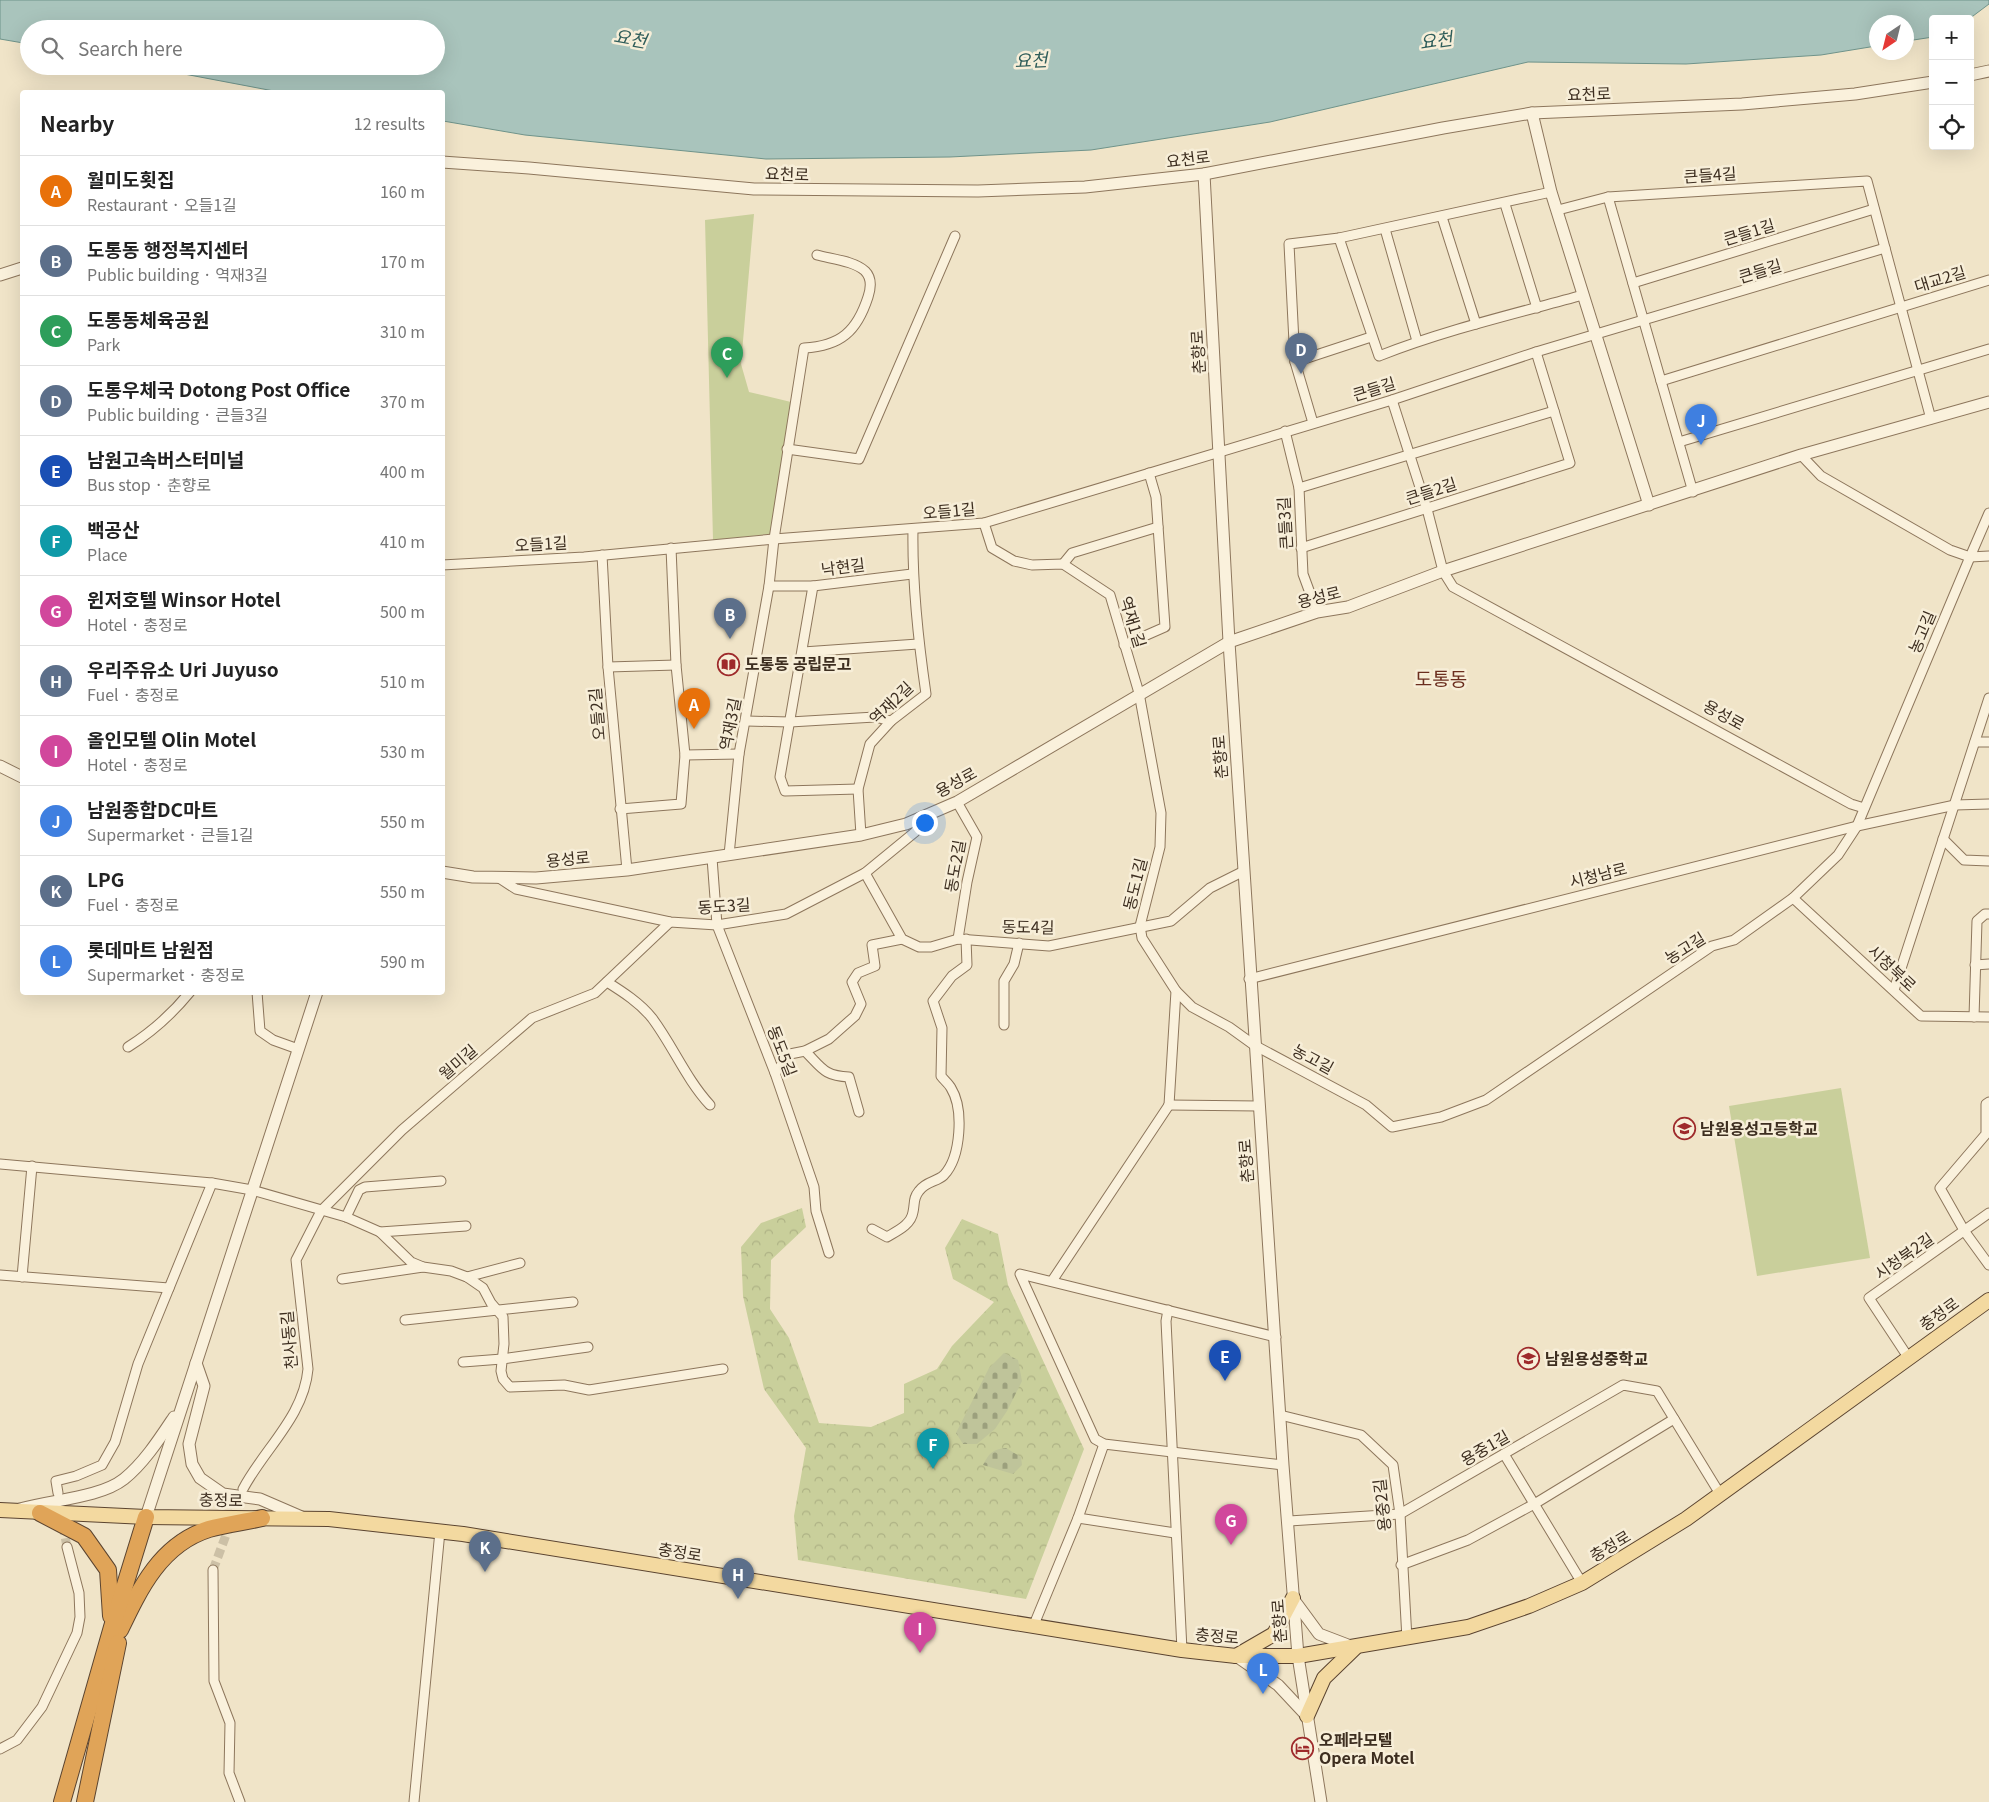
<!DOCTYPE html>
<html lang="en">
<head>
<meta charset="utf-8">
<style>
  :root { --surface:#fff; --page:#f2f2f2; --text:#222; --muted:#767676; --line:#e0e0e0; --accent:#d93025 }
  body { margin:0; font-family:Georgia,"Noto Sans KR",serif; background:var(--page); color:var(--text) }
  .controls { position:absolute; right:15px; top:15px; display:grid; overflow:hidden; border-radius:5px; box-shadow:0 5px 20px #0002 }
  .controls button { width:45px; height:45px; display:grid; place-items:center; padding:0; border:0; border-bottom:1px solid var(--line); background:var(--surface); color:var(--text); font:25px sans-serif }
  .compass { position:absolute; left:1869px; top:15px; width:45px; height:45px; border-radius:50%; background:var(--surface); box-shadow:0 5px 20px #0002; rotate:215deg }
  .you { position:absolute; left:924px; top:822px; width:18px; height:18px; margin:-12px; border:4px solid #fff; border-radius:50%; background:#1a73e8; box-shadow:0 0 0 8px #1a73e833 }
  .badge { display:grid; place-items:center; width:32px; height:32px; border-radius:50%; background:var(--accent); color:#fff; font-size:16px; font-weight:700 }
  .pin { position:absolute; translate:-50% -41px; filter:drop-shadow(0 1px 2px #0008) }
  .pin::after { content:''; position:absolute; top:26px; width:18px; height:15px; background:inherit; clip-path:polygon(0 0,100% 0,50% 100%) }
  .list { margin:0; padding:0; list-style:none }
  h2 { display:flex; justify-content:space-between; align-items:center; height:65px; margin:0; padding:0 20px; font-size:21px }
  h2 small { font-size:16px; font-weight:400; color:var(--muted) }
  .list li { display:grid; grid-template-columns:32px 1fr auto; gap:15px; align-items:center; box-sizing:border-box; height:70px; padding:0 20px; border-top:1px solid var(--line) }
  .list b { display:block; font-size:19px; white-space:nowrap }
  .list p { margin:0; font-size:16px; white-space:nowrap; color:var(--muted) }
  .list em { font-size:16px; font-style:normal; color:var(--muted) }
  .icon { flex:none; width:28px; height:28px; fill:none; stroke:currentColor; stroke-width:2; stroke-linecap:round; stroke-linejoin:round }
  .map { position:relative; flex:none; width:1989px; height:1802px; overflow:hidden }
  .search { position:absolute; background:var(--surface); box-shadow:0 5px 20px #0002; left:20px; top:20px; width:425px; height:55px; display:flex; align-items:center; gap:12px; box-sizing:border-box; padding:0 18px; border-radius:28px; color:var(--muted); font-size:19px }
  .panel { position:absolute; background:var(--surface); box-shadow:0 5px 20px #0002; left:20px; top:90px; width:425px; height:905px; border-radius:5px }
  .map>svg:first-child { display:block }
</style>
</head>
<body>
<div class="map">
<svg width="1989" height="1802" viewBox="0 0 1989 1802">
  <defs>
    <pattern id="forest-crowns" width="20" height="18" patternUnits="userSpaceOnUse" patternTransform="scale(1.25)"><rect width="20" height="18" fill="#c9cf9b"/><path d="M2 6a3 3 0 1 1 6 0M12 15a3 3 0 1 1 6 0" fill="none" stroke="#aeb285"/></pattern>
    <pattern id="cemetery-stones" width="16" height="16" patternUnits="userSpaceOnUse" patternTransform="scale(1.25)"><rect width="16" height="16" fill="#bfc49a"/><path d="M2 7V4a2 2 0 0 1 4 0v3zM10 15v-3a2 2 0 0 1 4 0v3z" fill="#9ca07d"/></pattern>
  </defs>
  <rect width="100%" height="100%" fill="#f0e4c8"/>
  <polygon fill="url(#forest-crowns)" points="802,1208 806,1227 771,1260 770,1309 789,1338 819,1423 871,1427 904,1413 904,1384 937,1369 952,1346 994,1302 953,1279 945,1248 962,1219 998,1234 1008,1285 1084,1449 1026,1599 798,1560 794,1516 806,1448 764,1389 743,1296 741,1247 761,1223"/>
  <g fill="url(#cemetery-stones)">
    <polygon points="1004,1353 1018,1360 1022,1381 1007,1411 995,1429 977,1444 963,1444 956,1433 989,1368"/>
    <path d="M1006 1448 1021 1457 1022 1465 1013 1474 983 1465C989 1453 993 1449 1006 1448Z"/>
  </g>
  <g fill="#c9cf9b">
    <polygon points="754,214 741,364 749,392 791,402 770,534 713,540 705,220"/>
    <polygon points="1841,1088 1870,1258 1757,1276 1729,1106"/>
  </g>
  <polygon fill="#a9c4bc" stroke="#6f938a" points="0,0 1989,0 1989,4 1969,19 1933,19 1933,37 1907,41 1906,22 1876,22 1876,46 1821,55 1686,64 1528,62 1270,122 1091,150 950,157 766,159 525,135 443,121 442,92 279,92 142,66 436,66 436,29 29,29 29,44 0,39"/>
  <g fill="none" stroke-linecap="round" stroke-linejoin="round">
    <g stroke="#ccc0a6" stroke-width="9" stroke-dasharray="9 4.5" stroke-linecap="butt">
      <polyline points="63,1525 67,1547"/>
      <polyline points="213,1570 242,1492"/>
    </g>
    <defs>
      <g id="minor">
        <polyline points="1608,197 1693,492"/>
        <polyline points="1505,204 1537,308"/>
        <polyline points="1558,210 1608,197 1867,181 1931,419"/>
        <polyline points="1442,217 1476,324"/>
        <polyline points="1385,229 1417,341"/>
        <path d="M1339 238 1379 356C1445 330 1514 314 1583 295"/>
        <polyline points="1633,283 1874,209"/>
        <polyline points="1295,362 1371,337"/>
        <polyline points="1661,381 1989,280"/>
        <polyline points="1392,400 1427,509 1443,571 1453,587 1851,804 1864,808"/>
        <polyline points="1313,423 1295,362 1289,244 1339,238 1551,192"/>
        <polyline points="1285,431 1299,488 1303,574 1317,612"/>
        <polyline points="1679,442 1989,349"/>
        <polyline points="787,449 859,459 955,236"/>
        <polyline points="1299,488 1554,411"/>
        <polyline points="1989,513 1970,557 1989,556"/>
        <polyline points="984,523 992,548 1014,561 1032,565 1063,564 1110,595 1139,693 1161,813 1160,847 1140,926 1142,938 1176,991 1169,1105"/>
        <polyline points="1301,548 1570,463 1536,352"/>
        <polyline points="602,555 608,667 627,870"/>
        <polyline points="1063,564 1072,553 1158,527"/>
        <polyline points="442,565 584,557 774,539 984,523 1392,400 1536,352 1885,248"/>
        <polyline points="769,586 813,586 912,574"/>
        <polyline points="813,586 780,777 785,791 858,789"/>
        <polyline points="1124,645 1165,627 1156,497 1149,473"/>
        <polyline points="803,652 918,644"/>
        <polyline points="608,667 676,665"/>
        <polyline points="747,721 790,722 875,717 891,721"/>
        <polyline points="1975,742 1989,742"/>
        <polyline points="685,755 739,754"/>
        <polyline points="957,802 977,837 967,882 958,939"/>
        <polyline points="620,809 681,804 685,755 676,665 671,548"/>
        <path d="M861 835 858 789 870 744 891 721 926 694C918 639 912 584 913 529"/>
        <polyline points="1943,839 1964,860 1989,861"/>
        <path d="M729 855 739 754 769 586 774 539 804 348C841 346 857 331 868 297 871 288 872 278 865 271 854 261 832 259 817 255"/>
        <polyline points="712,858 717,925 775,1073 814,1187 816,1211 829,1253"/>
        <polyline points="865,873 902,939 919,947 931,947 958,939 1049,946 1171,921 1210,888 1244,871"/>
        <polyline points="499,878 516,889 670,922 717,925 786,914 865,873 915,832 925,817"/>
        <polyline points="1793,898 1921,1016 1989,1017"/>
        <polyline points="1975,965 1989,964"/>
        <polyline points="1249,979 1857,826 1955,805 1989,804"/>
        <path d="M607 982C623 992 640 1003 652 1018 673 1046 686 1079 710 1105"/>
        <polyline points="1894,990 1989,698"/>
        <polyline points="1176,991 1192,1007 1229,1027 1254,1045 1366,1105 1392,1127 1441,1117 1486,1100 1712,946 1734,940 1793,898 1838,855 1857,826 1970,557 1950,550 1821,476 1801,455"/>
        <polyline points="257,992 260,1031 273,1040 298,1049"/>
        <polyline points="1974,1017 1977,921 1985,914 1989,914"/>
        <polyline points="1004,1025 1004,981 1014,964 1019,943"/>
        <path d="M128 1047C152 1032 172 1014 190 992"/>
        <path d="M805 1051C822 1068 824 1076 849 1077L859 1112"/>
        <polyline points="775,1073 790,1054 805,1051 829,1039 855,1016 861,1004 852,982 858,973 875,966 872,945 902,939"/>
        <polyline points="1989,1102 1986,1104 1986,1134 1940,1188 1965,1232 1989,1265"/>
        <polyline points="1169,1105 1258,1106"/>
        <polyline points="0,1164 212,1183 252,1190 346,1217 380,1232 411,1262 423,1267 451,1271 467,1277 483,1288 491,1303 503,1317 504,1344 501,1371 503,1379 510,1387 564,1385 589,1390 723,1369"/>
        <polyline points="346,1217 359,1190 365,1187 441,1181"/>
        <path d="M872 1229 887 1237C897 1231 911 1225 913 1212 915 1203 913 1198 919 1191 926 1181 937 1182 944 1175 961 1157 964 1109 951 1088 949 1084 944 1080 941 1076L942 1028 933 1001 952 976 967 965 966 939"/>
        <polyline points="380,1232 466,1226"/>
        <polyline points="0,1275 169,1288"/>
        <polyline points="22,1277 32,1166"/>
        <polyline points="467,1277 520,1263"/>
        <polyline points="342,1279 423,1267"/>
        <polyline points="1052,1281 1169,1105"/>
        <polyline points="1168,1310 1166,1321 1182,1650"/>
        <polyline points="405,1320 573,1302"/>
        <polyline points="1276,1337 1020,1274 1095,1439 1104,1444 1283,1465"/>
        <polyline points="1908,1357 1869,1298 1989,1213"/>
        <polyline points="463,1362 502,1359 588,1347"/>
        <polyline points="1280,1415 1361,1435 1393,1465 1400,1514 1407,1639"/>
        <polyline points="1504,1454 1582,1583"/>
        <path d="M243 1489C264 1449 304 1416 308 1369L296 1260 321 1211 402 1130 532 1018 595 993 670 922"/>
        <polyline points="58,1493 56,1481 76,1476 102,1465 115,1442 138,1364 212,1183"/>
        <polyline points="1078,1518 1175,1533"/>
        <polyline points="1289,1521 1400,1514 1623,1385 1657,1391 1720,1494"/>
        <polyline points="1401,1565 1468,1540 1536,1503 1674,1419"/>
        <polyline points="213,1570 214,1681 230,1723 229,1773 240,1802"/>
        <polyline points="1033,1627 1078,1518 1104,1444"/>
        <polyline points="0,1749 17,1740 42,1707 77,1633 80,1617 79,1593 67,1547"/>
        <polyline points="414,1802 440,1531"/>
      </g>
      <g id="tertiary">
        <polyline points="1970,75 1989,71"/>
        <polyline points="1532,113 1551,192 1649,505"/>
        <polyline points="442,162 529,168 754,189 978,191 1085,187 1204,174 1443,128 1532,113 1742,104 1855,94 1933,82"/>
        <polyline points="1204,174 1229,642 1283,1465 1298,1656 1321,1802"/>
        <polyline points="0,275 22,268"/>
        <polyline points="0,766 22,777"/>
        <polyline points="442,872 473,877 536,878 627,870 861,835 906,824 957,802 1229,642 1317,612 1348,607 1443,571 1801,455 1989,402"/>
        <polyline points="196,1363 204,1386 189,1444 192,1464 200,1478 223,1494 260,1499 304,1518"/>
        <path d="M20 1509C50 1500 100 1498 124 1479 144 1463 160 1438 174 1417"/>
        <polyline points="146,1517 317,992"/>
        <polyline points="1294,1600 1319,1634 1353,1647"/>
        <polyline points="1236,1656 1278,1685 1307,1716"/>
      </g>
      <g id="primary">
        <polyline points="0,1510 146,1517 329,1519 463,1534 1182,1650 1236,1656 1298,1656 1468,1627 1529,1606 1582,1583 1686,1519 1989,1300"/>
        <polyline points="1236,1656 1274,1634 1293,1598"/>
        <polyline points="1307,1716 1324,1678 1355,1648"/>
      </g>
      <g id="motorway">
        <polyline points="40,1513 84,1536 108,1570 111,1616"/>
        <path d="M120 1630C140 1588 161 1544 209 1529 226 1524 245 1522 262 1518"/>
        <polyline points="62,1802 112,1627 146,1517"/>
        <polyline points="85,1802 118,1643"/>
      </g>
    </defs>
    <use href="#minor" stroke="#8d765c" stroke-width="11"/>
    <use href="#tertiary" stroke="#8d765c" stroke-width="13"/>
    <use href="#primary" stroke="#5b4430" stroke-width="16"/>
    <use href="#motorway" stroke="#5b4430" stroke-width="18"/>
    <use href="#minor" stroke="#faf1dc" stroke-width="9"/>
    <use href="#tertiary" stroke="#faf1dc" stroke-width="11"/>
    <use href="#primary" stroke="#f3d9a0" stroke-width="14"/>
    <use href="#motorway" stroke="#e0a458" stroke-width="16"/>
  </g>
  <defs>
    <symbol id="library-ring" viewBox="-11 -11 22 22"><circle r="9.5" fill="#f7eed8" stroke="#9e2a2b" stroke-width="1.5"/><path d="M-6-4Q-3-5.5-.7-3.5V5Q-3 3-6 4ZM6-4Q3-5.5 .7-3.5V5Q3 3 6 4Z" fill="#9e2a2b"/></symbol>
    <symbol id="school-ring" viewBox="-11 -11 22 22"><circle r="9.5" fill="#f7eed8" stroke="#9e2a2b" stroke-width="1.5"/><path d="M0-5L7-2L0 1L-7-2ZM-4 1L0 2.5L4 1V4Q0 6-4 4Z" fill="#9e2a2b"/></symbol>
    <symbol id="hotel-ring" viewBox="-11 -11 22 22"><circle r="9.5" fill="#f7eed8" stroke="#9e2a2b" stroke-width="1.5"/><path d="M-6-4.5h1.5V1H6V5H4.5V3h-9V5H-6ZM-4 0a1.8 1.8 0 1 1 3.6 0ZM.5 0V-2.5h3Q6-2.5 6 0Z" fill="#9e2a2b"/></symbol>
  </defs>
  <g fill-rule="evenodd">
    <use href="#library-ring" x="716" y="652" width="25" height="25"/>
    <use href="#school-ring" x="1672" y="1116" width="25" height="25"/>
    <use href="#school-ring" x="1516" y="1346" width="25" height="25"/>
    <use href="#hotel-ring" x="1290" y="1736" width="25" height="25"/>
  </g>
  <g text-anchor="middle" stroke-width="5" stroke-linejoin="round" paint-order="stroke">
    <g font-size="16" fill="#3d2e20" stroke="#f7eed8">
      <text transform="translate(1589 94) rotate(-2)" y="6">요천로</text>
      <text transform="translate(1188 159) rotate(-7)" y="6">요천로</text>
      <text transform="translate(787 174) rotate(2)" y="6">요천로</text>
      <text transform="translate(1710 175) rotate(-4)" y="6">큰들4길</text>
      <text transform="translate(1749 232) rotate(-17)" y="6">큰들1길</text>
      <text transform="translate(1760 271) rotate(-17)" y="6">큰들길</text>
      <text transform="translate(1940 279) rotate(-17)" y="6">대교2길</text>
      <text transform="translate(1198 352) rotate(-93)" y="6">춘향로</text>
      <text transform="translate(1374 389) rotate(-17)" y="6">큰들길</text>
      <text transform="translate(1431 491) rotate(-18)" y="6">큰들2길</text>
      <text transform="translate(949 511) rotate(-5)" y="6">오들1길</text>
      <text transform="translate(1285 523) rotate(-93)" y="6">큰들3길</text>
      <text transform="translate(541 544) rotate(-3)" y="6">오들1길</text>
      <text transform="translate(843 567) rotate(-7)" y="6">낙현길</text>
      <text transform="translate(1319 597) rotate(-14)" y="6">용성로</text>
      <text transform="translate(1133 622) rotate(73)" y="6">역재1길</text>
      <text transform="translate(1922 632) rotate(-67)" y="6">농고길</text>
      <text transform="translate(891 703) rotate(-44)" y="6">역재2길</text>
      <text transform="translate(597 714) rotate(-95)" y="6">오들2길</text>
      <text transform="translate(1724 715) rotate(29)" y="6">용성로</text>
      <text transform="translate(730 724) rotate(-79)" y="6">역재3길</text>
      <text transform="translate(1220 757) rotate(-94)" y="6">춘향로</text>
      <text transform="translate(956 782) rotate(-29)" y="6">용성로</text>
      <text transform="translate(568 859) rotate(-5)" y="6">용성로</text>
      <text transform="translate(955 866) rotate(-80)" y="6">동도2길</text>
      <text transform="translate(1598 875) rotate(-14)" y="6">시청남로</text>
      <text transform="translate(1135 884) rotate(-76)" y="6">동도1길</text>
      <text transform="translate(724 906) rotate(-4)" y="6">동도3길</text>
      <text transform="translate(1028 927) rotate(1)" y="6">동도4길</text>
      <text transform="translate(1685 948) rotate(-32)" y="6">농고길</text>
      <text transform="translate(1892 968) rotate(43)" y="6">시청북로</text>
      <text transform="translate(782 1051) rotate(69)" y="6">동도5길</text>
      <text transform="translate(1313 1059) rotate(28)" y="6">농고길</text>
      <text transform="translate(458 1062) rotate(-41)" y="6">월미길</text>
      <text transform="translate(1246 1161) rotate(-94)" y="6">춘향로</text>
      <text transform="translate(1904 1256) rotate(-35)" y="6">시청북2길</text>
      <text transform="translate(1939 1314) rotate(-36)" y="6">충정로</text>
      <text transform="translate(289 1340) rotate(-95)" y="6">천사동길</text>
      <text transform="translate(1485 1448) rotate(-30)" y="6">용중1길</text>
      <text transform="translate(221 1500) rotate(1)" y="6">충정로</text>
      <text transform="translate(1382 1505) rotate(-96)" y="6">용중2길</text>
      <text transform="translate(1610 1546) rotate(-31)" y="6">충정로</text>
      <text transform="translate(680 1552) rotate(9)" y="6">충정로</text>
      <text transform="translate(1279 1621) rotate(-94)" y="6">춘향로</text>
      <text transform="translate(1217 1636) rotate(5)" y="6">충정로</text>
    </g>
    <g font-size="16" font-weight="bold" fill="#3d2e20" stroke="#f7eed8" text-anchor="start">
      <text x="745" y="670">도통동 공립문고</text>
      <text x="1700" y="1135">남원용성고등학교</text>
      <text x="1545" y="1365">남원용성중학교</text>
      <text x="1319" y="1746">오페라모텔<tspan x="1319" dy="18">Opera Motel</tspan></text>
    </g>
    <g font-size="18" font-style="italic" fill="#2f5d5a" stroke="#f7eed8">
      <text transform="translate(630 39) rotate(10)" y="6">요천</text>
      <text transform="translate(1436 41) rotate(-8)" y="6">요천</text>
      <text transform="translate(1031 61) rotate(-3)" y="6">요천</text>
    </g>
    <g font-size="19" fill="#6b2e1e" stroke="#f7eed8">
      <text x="1441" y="686">도통동</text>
    </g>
  </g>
</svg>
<div class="controls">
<button>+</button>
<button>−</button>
<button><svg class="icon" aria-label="locate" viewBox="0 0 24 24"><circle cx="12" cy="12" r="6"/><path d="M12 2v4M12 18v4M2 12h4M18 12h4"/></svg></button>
</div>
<svg class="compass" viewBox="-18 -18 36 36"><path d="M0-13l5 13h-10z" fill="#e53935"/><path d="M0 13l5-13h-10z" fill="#767676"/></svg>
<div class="you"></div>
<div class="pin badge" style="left:694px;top:729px;background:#e8710a">A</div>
<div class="pin badge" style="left:730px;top:639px;background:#5c6f8a">B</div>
<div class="pin badge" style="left:727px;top:378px;background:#2e9e5b">C</div>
<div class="pin badge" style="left:1301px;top:374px;background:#5c6f8a">D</div>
<div class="pin badge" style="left:1225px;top:1381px;background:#1a4fb4">E</div>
<div class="pin badge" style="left:933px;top:1469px;background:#0f9aa8">F</div>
<div class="pin badge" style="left:1231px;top:1545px;background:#d1479c">G</div>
<div class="pin badge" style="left:738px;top:1599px;background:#5c6f8a">H</div>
<div class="pin badge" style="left:920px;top:1653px;background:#d1479c">I</div>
<div class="pin badge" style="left:1701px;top:445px;background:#3f7fe0">J</div>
<div class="pin badge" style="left:485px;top:1572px;background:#5c6f8a">K</div>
<div class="pin badge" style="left:1263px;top:1694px;background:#3f7fe0">L</div>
<div class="search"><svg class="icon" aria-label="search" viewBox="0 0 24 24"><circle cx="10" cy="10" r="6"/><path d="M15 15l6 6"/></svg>Search here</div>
<section class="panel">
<h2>Nearby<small>12 results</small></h2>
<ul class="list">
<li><span class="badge" style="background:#e8710a">A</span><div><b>월미도횟집</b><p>Restaurant · 오들1길</p></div><em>160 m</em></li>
<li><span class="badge" style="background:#5c6f8a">B</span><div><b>도통동 행정복지센터</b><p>Public building · 역재3길</p></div><em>170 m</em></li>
<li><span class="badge" style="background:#2e9e5b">C</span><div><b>도통동체육공원</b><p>Park</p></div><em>310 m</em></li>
<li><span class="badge" style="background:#5c6f8a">D</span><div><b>도통우체국 Dotong Post Office</b><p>Public building · 큰들3길</p></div><em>370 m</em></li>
<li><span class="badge" style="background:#1a4fb4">E</span><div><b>남원고속버스터미널</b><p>Bus stop · 춘향로</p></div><em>400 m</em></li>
<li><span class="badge" style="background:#0f9aa8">F</span><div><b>백공산</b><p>Place</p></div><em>410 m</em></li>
<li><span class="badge" style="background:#d1479c">G</span><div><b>윈저호텔 Winsor Hotel</b><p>Hotel · 충정로</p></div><em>500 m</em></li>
<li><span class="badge" style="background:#5c6f8a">H</span><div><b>우리주유소 Uri Juyuso</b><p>Fuel · 충정로</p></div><em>510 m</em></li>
<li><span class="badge" style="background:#d1479c">I</span><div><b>올인모텔 Olin Motel</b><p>Hotel · 충정로</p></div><em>530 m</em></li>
<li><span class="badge" style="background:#3f7fe0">J</span><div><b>남원종합DC마트</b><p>Supermarket · 큰들1길</p></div><em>550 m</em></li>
<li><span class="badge" style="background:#5c6f8a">K</span><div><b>LPG</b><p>Fuel · 충정로</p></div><em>550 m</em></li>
<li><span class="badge" style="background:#3f7fe0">L</span><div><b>롯데마트 남원점</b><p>Supermarket · 충정로</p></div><em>590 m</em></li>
</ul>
</section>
</div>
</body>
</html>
